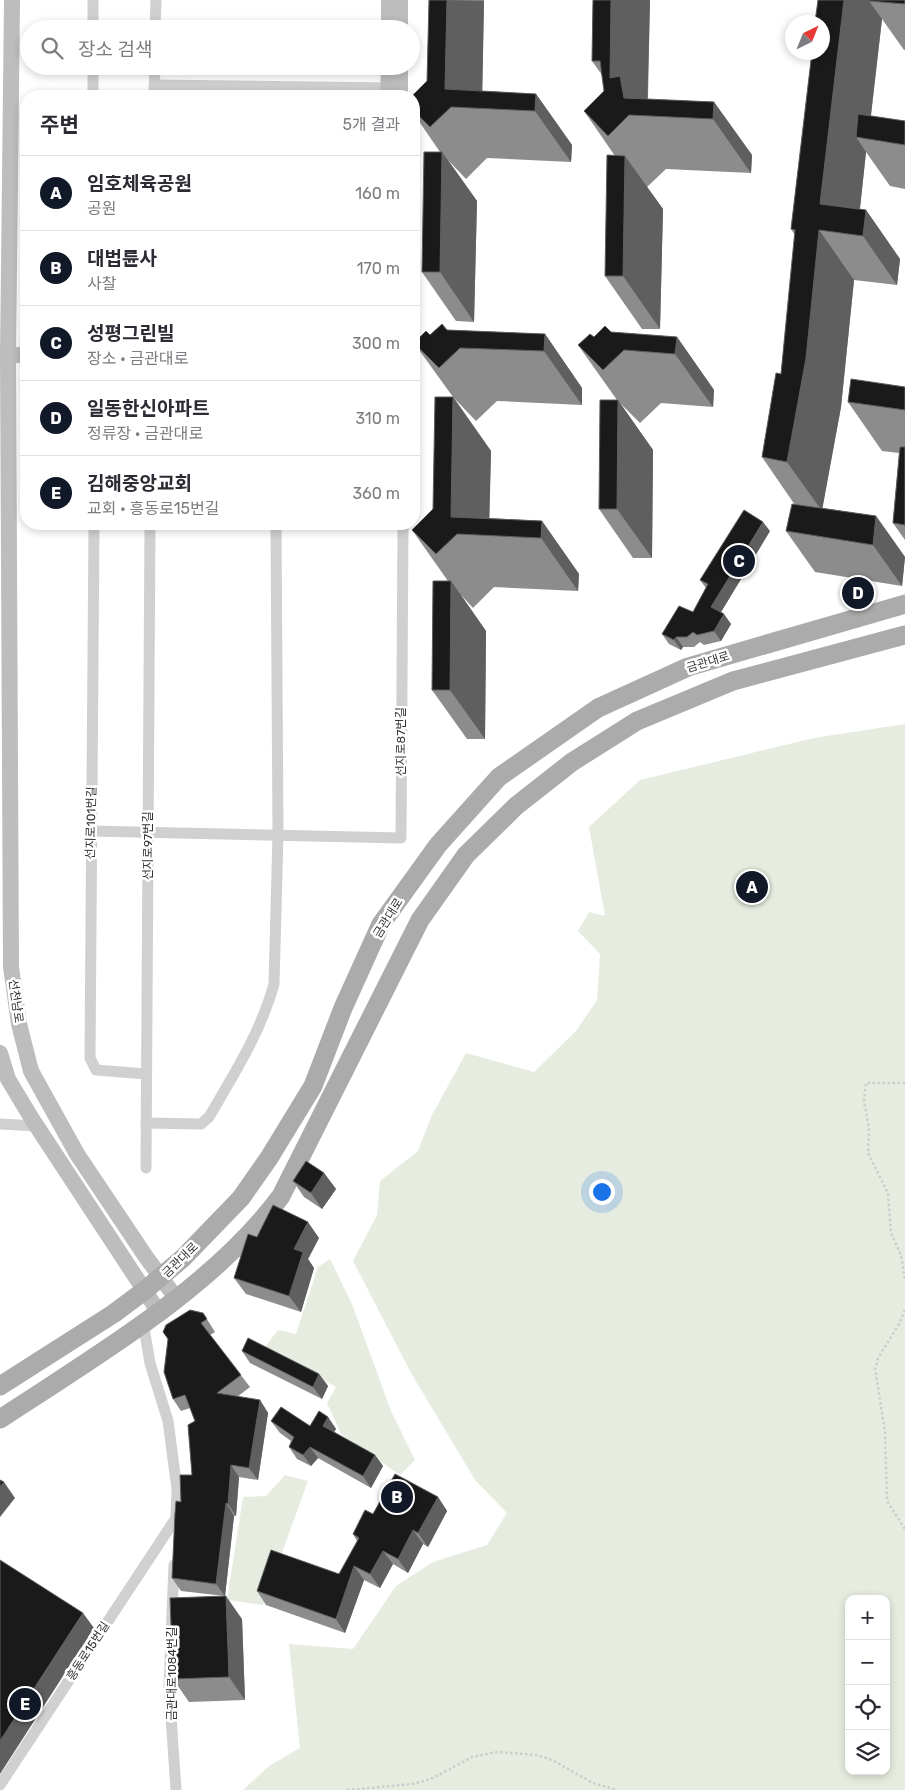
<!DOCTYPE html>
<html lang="ko">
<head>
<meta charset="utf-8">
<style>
  :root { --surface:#fff; --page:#f2f2f3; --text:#2b2b33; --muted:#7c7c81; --line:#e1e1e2; --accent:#111827 }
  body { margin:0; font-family:Rubik,"Noto Sans KR",sans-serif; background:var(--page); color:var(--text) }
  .controls { position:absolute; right:15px; bottom:15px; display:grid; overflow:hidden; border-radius:10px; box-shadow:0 2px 8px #0003 }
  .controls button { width:45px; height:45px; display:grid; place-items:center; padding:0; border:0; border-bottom:1px solid var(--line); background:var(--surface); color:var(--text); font:25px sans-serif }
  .compass { position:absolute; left:785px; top:15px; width:45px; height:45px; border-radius:50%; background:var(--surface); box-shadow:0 2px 8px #0003; rotate:43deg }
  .you { position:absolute; left:601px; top:1191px; width:18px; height:18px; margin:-12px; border:4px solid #fff; border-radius:50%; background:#1a73e8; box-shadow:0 0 0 8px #1a73e833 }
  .badge { display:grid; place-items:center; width:32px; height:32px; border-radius:50%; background:var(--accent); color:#fff; font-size:16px; font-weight:700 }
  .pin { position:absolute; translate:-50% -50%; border:2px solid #fff; box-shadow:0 1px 5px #0006 }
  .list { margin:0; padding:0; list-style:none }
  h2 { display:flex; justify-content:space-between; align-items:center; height:65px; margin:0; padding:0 20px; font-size:21px }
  h2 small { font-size:16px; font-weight:400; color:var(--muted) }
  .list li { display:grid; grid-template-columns:32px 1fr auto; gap:15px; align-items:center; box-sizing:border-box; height:75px; padding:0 20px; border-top:1px solid var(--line) }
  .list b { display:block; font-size:19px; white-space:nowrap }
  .list p { margin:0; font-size:16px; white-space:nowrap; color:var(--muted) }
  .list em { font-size:16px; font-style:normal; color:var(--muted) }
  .icon { flex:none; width:28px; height:28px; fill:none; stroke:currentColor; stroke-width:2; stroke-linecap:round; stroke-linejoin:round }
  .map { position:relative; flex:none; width:905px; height:1790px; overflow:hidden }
  .search { position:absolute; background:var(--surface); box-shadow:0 2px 8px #0003; left:20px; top:20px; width:400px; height:55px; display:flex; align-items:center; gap:12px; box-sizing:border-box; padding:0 18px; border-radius:28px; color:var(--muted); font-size:19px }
  .panel { position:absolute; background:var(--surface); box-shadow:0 2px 8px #0003; left:20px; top:90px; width:400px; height:440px; border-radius:20px }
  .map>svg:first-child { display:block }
</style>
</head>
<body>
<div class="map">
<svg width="905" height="1790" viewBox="0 0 905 1790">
  <rect width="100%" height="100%" fill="#fff"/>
  <g fill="#e6ecdf" fill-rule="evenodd">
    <path d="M905 724V1790H243L269 1766 300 1748 289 1644 353 1649 396 1586 433 1562 487 1545 507 1513 475 1480 411 1373 353 1261 377 1215 380 1181 418 1151 432 1115 466 1053 534 1072 576 1031 597 1000 600 954 578 931 589 912 605 916 589 827 640 780 814 738ZM849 1599H886V1771H849Z"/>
    <polygon points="330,1259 352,1304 391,1411 415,1460 400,1475 341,1434 327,1403 336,1387 265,1347 278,1330 296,1334 318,1267"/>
    <polygon points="285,1475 308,1481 263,1605 227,1600 243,1497 266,1496"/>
  </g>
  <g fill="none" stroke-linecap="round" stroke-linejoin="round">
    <g stroke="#cdcdcd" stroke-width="2.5" stroke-dasharray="2.5 2.5" stroke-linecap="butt">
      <polyline points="905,1083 866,1083 864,1101 869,1128 868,1153 888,1193 891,1233 901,1255 905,1279"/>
      <polyline points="905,1310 899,1324 878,1358 875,1369 885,1432 887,1501 905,1529"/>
      <polyline points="347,1790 413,1784 433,1778 472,1757 497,1752 537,1755 552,1760 593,1783 617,1790"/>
    </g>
    <g stroke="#d0d0d0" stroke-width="11">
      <polyline points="93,0 93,29"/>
      <polyline points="155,29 156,0"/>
      <polyline points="93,66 93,96"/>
      <polyline points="154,85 394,88"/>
      <polyline points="154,96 155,66"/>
      <polyline points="94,524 90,1058 96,1070 146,1074"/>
      <polyline points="91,831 401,838 403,524"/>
      <path d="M146 1123 201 1124 209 1117C234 1074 261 1032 274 984L278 835 276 524"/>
      <polyline points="0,1124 37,1126"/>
      <polyline points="146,1168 150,524"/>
      <polyline points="143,1322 150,1363 168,1421 177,1489 176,1516"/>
      <polyline points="174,1565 169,1687 176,1790"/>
      <polyline points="0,1785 176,1518"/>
    </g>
    <g stroke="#bdbdbd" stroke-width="16">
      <polyline points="12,0 8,356 11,967 19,1024 31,1071 77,1154 146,1257 176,1298"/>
      <polyline points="389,29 389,0"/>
      <polyline points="400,29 400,0"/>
      <polyline points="388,96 389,66"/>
      <polyline points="400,96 400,66"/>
      <polyline points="0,355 26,355"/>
      <polyline points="0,1053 8,1079 32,1119 158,1311"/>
    </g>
    <g stroke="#ababab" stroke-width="19">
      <polyline points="0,1386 113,1314 144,1291 183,1258 241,1198 269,1158 313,1086 343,1008 381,924 438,845 499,777 598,708 688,667 905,604"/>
      <path d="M0 1419C94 1357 213 1288 281 1196L420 920 466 855 516 806 572 762 637 721 733 681 905 635"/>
    </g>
  </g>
  <g fill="#8c8c8c">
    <polygon points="429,0 484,0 482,91 536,94 572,145 571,162 487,158 466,179 448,160 477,201 474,322 456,321 422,272 440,152 414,114 414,96 427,81"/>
    <polygon points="593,0 650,0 648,99 714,102 752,155 751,173 666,169 647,187 663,209 660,329 642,329 605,276 615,156 584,111 604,91 602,75 592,61"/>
    <polygon points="818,0 905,0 905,50 904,50 882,19 871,116 905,121 905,189 890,186 866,152 860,209 866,210 900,259 897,285 854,280 841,407 822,508 876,516 905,557 902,586 815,572 786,531 795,505 762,457 781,374 795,235 791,229"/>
    <polygon points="447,330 545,334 582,388 582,405 497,401 476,421 454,398 491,451 489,518 542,521 579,574 578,591 494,587 473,608 461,595 486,631 485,739 467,739 432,690 448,581 412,530 433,509 453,397 414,343 430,335"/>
    <polygon points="611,332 677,337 714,390 713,407 661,403 640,423 619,402 653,450 652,558 633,558 599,509 617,400 578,345 594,337"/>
    <polygon points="905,387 905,540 893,523 899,453 882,451 848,402"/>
    <polygon points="770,531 721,612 731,624 721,641 704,645 700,642 694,647 683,647 681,650 669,644 662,634 693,612 706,588 700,580"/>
    <polygon points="324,1173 336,1189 322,1209 304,1197 293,1181"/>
    <polygon points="257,1237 319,1238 308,1259 314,1268 301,1312 246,1294 234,1278"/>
    <polygon points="203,1313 215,1332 210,1335 250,1387 237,1397 260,1400 268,1413 258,1480 239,1477 236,1516 234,1516 225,1596 181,1591 172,1578 181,1502 192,1475 195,1421 190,1408 181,1411 173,1399"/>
    <polygon points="242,1351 319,1374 328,1386 322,1399 250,1363"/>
    <polygon points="328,1417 336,1429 334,1432 375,1455 383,1466 371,1488 318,1458 311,1466 297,1459 289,1447 291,1441 280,1433 271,1421 310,1426"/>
    <polygon points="438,1497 447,1511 428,1547 423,1544 408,1573 393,1564 380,1588 364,1580 345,1633 266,1605 257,1591 339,1574 357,1541 353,1534 373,1514"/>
    <polygon points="242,1619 245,1700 189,1702 173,1679"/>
  </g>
  <g fill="#5f5f5f">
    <polygon points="447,0 484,1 482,108 445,89"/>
    <polygon points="611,0 650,0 647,115 636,116 610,78"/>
    <polygon points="844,0 882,0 869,1 882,19 868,139 856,137 866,152 857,235 820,204"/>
    <polygon points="536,94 572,145 571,162 535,111"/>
    <polygon points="714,102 752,155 751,173 713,119"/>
    <polygon points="442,152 477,201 474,322 440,272"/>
    <polygon points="625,156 663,209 660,329 623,276"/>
    <polygon points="866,210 900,259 897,285 863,236"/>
    <polygon points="819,230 854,280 841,407 822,511 787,462"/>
    <polygon points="545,334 582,388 582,405 544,351"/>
    <polygon points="677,337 714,390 713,407 675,354"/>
    <polygon points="453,397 491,451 489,536 451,517"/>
    <polygon points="618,400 653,450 652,558 617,509"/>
    <polygon points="876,516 905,557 902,586 873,545"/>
    <polygon points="542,521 579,574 578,591 541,538"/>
    <polygon points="763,522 770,531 718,617 711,607"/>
    <polygon points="451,581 486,631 485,739 450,690"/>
    <polygon points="724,614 731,624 721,641 714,631"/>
    <polygon points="676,637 683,647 681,650 674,640"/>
    <polygon points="324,1173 336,1189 322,1209 311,1193"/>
    <polygon points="308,1222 319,1238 308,1259 314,1268 301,1312 289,1296 294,1249"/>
    <polygon points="319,1374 328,1386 322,1399 313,1387"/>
    <polygon points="260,1400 268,1413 258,1480 249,1468"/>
    <polygon points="328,1417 336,1429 331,1437 323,1426"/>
    <polygon points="310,1447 318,1458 311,1466 303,1455"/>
    <polygon points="375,1455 383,1466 371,1488 363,1476"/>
    <polygon points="231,1465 239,1477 236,1516 228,1504"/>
    <polygon points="4,1482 15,1498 0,1517 0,1487"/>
    <polygon points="438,1497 447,1511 428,1547 418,1533"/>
    <polygon points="226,1503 234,1516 225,1596 216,1584"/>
    <polygon points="413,1530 423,1544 408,1573 398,1559"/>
    <polygon points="383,1551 393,1564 380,1588 370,1574"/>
    <polygon points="354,1566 364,1580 345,1633 336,1619"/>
    <polygon points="226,1596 242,1619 245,1700 229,1677"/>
    <polygon points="83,1613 94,1628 0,1774 0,1741"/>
  </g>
  <g fill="#1a1a1a" stroke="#5f5f5f">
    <polygon points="429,0 447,0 445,89 536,94 535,111 451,107 430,127 414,111 414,96 412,96 427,81"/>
    <polygon points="593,0 611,0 610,78 620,76 624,98 714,102 713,119 629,115 608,136 584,111 604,91 600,61 592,61"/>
    <polygon points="818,0 844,0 820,204 866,210 863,236 819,230 806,358 787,462 762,457 776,373 781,374 795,230 791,229 812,52 822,52 822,22 815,22"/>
    <polygon points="869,0 905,0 905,4 869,1"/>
    <polygon points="858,114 905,121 905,145 856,137"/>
    <polygon points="424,152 442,152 440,272 422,272"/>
    <polygon points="607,155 625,156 623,276 605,276"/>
    <polygon points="442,324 447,330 545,334 544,351 460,348 439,368 414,343 426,331 430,335"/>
    <polygon points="605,326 611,332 677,337 675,354 624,350 603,370 578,345 590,334 594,337"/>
    <polygon points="851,379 905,387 905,410 848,402"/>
    <polygon points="435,397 453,397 451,517 542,521 541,538 457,534 436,554 412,530 433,509"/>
    <polygon points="600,400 618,400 617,509 599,509"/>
    <polygon points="900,447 905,447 905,525 893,523"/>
    <polygon points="792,504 876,516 873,545 786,531"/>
    <polygon points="744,510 763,522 711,607 724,614 714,631 697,635 693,632 687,637 676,637 674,640 662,634 679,606 693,612 708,584 700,580"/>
    <polygon points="433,581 451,581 450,690 432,690"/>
    <polygon points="306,1161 324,1173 311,1193 293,1181"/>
    <polygon points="273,1205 308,1222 294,1249 303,1252 289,1296 234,1278 248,1234 257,1237"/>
    <polygon points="190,1310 203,1313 207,1319 201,1323 241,1375 217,1393 260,1400 249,1468 231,1465 228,1504 226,1503 216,1584 172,1578 175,1513 176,1501 181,1502 180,1475 192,1475 188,1425 195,1421 185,1395 173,1399 164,1372 168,1339 163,1332 166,1325"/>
    <polygon points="248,1338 319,1374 313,1387 242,1351"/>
    <polygon points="281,1407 310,1426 319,1411 328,1417 323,1426 375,1455 363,1476 310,1447 303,1455 289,1447 294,1437 271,1421"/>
    <polygon points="395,1474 438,1497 418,1533 413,1530 398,1559 383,1551 370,1574 354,1566 336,1619 257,1591 271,1550 339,1574 359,1538 353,1534 365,1510 373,1514"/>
    <polygon points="0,1480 4,1482 0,1487"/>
    <polygon points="0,1560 83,1613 0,1741"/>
    <polygon points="226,1596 229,1677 173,1679 170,1598"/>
  </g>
  <g text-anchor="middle" stroke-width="5" stroke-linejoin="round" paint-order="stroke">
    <g font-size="12" fill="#333" stroke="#fff">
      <text transform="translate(708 662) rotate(-17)" y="4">금관대로</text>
      <text transform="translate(401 742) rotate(-90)" y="4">선지로87번길</text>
      <text transform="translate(91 823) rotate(-89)" y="4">선지로101번길</text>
      <text transform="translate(148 846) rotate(-90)" y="4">선지로97번길</text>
      <text transform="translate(388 918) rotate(-58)" y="4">금관대로</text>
      <text transform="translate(16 1001) rotate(82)" y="4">선천남로</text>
      <text transform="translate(180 1260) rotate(-44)" y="4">금관대로</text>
      <text transform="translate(88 1651) rotate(-57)" y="4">흥동로15번길</text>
      <text transform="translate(172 1674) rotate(-90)" y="4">금관대로1084번길</text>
    </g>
  </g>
</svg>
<div class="controls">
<button>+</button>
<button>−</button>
<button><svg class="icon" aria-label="locate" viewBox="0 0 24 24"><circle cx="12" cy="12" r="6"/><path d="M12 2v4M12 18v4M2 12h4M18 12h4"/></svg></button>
<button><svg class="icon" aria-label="layers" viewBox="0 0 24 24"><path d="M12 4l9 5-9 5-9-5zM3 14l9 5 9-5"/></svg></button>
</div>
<svg class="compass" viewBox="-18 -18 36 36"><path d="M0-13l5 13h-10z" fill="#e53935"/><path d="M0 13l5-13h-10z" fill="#7c7c81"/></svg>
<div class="you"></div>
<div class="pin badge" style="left:752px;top:887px">A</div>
<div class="pin badge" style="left:397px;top:1497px">B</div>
<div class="pin badge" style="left:739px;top:561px">C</div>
<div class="pin badge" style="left:858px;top:593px">D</div>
<div class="pin badge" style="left:25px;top:1704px">E</div>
<div class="search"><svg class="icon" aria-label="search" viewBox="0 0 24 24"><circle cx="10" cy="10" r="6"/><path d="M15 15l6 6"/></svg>장소 검색</div>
<section class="panel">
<h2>주변<small>5개 결과</small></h2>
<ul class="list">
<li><span class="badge">A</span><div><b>임호체육공원</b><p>공원</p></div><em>160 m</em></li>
<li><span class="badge">B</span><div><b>대법륜사</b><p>사찰</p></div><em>170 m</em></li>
<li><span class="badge">C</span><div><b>성평그린빌</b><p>장소 · 금관대로</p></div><em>300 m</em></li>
<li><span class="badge">D</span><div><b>일동한신아파트</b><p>정류장 · 금관대로</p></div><em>310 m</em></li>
<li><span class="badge">E</span><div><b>김해중앙교회</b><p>교회 · 흥동로15번길</p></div><em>360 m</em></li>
</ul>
</section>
</div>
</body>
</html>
